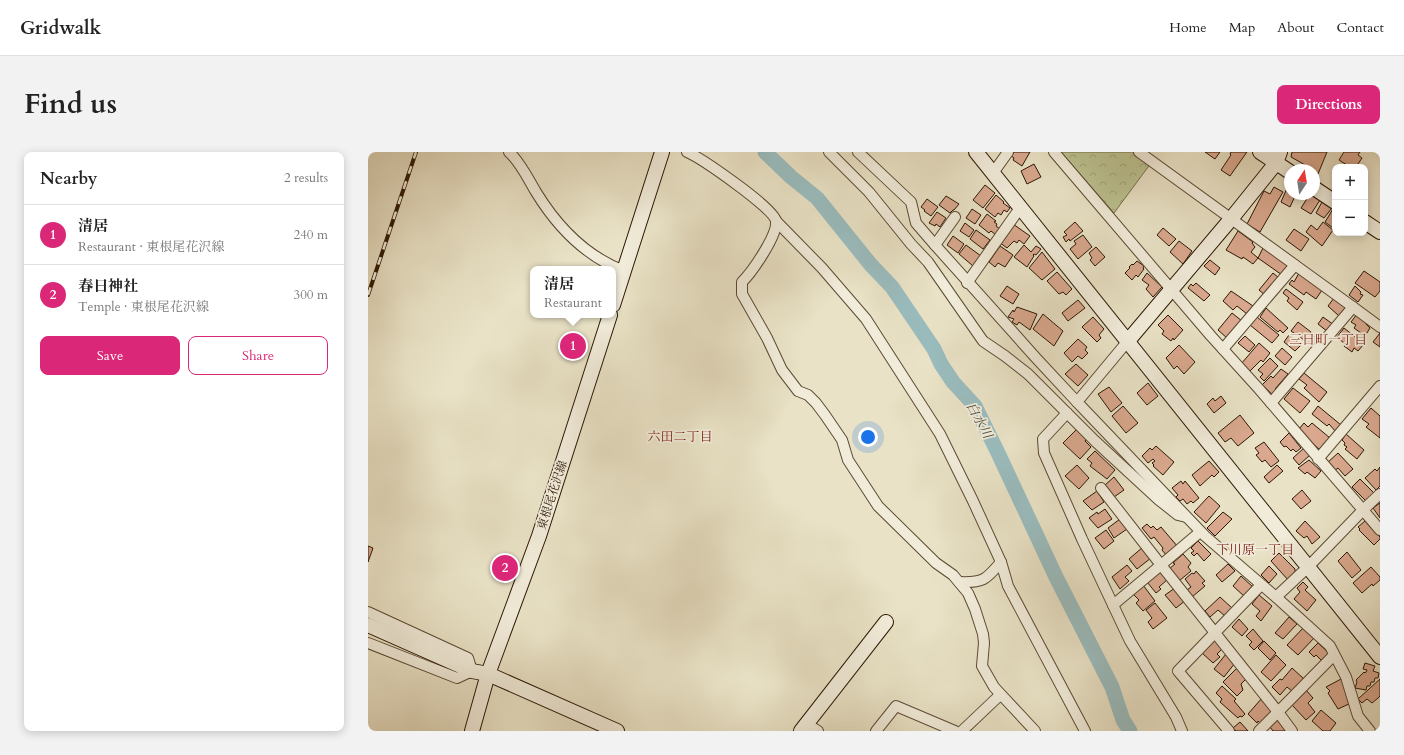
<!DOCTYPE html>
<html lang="en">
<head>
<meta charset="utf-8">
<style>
  :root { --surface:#fff; --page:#f2f2f2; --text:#222; --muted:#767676; --line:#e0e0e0; --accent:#db2777 }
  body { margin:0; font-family:Cardo,"Noto Serif JP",serif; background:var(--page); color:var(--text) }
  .controls { position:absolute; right:12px; top:12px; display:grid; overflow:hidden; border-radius:8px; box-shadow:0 2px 10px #0003 }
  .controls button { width:36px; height:36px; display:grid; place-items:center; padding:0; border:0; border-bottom:1px solid var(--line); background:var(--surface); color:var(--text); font:20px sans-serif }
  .compass { position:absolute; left:916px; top:12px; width:36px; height:36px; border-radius:50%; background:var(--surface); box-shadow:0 2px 10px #0003; rotate:12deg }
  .you { position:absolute; left:500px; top:285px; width:14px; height:14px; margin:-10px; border:3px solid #fff; border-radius:50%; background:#1a73e8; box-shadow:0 0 0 6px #1a73e833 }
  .badge { display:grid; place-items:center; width:26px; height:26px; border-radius:50%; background:var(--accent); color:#fff; font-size:13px; font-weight:700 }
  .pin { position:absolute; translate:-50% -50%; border:2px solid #fff; box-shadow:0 1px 4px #0006 }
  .popup { position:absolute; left:162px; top:114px; width:86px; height:52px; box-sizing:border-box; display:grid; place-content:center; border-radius:8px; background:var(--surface); filter:drop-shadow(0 1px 3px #0005); font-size:13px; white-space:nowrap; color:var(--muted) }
  .popup b { font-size:15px; color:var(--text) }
  .popup::after { content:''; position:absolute; left:50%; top:100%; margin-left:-8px; border:8px solid transparent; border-top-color:var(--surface) }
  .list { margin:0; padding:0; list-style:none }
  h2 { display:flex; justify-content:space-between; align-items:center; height:52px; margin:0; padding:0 16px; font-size:17px }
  h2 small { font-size:13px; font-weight:400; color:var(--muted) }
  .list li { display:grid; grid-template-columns:26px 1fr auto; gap:12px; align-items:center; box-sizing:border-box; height:60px; padding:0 16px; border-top:1px solid var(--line) }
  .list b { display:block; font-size:15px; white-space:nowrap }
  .list p { margin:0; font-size:13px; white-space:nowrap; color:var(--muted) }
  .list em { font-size:13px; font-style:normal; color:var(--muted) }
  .actions { display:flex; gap:8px; padding:12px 16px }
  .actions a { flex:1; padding:9px 0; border:1px solid var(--accent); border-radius:8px; text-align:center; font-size:14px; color:var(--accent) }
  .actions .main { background:var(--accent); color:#fff }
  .map { position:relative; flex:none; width:1012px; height:579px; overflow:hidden; border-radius:8px }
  header { display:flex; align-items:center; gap:24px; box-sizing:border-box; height:56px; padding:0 20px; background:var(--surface); border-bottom:1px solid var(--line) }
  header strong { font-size:19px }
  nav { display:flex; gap:22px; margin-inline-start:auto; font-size:14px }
  .intro { display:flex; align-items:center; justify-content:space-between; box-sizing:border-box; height:96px; padding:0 24px }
  h1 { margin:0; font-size:28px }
  .button { padding:10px 18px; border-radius:8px; background:var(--accent); color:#fff; font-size:14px; font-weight:700 }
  main { display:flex; gap:24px; padding:0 24px }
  aside { flex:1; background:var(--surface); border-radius:8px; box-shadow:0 2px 10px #0003 }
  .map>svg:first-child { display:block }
</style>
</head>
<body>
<header>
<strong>Gridwalk</strong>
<nav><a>Home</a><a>Map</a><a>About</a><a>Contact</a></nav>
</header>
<div class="intro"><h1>Find us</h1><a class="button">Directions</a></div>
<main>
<aside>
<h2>Nearby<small>2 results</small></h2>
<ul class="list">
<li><span class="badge">1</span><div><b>清居</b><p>Restaurant · 東根尾花沢線</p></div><em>240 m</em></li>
<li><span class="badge">2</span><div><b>春日神社</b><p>Temple · 東根尾花沢線</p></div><em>300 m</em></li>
</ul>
<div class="actions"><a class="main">Save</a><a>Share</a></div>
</aside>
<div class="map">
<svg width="1012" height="579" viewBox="0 0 1012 579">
  <defs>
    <pattern id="park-crowns" width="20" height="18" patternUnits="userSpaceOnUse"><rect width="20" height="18" fill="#bcc291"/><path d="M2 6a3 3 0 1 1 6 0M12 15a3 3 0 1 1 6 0" fill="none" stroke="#a2a67b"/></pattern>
  </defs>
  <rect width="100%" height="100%" fill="#e9e2c6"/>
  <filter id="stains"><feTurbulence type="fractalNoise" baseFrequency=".005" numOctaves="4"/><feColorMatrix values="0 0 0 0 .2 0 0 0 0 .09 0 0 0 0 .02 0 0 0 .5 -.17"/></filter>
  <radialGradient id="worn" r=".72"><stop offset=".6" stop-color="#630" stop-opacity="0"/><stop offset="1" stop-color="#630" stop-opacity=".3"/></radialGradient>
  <polygon fill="url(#park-crowns)" stroke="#746c4a" points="693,0 767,0 783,11 746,61"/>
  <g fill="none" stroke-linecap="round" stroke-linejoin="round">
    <polyline stroke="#9abcbe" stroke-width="15" points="397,0 423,25 449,46 503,113 524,135 566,197 573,212 585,230 607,254 631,303 688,425 744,535 755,568 762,579"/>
  </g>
  <g fill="#d9a88e" stroke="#2c1704">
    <polygon points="646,0 662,0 654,14 645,8 646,6 643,4"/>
    <polygon points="837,0 852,0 847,7"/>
    <polygon points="863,0 879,0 862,24 853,18 863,3 862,2"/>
    <polygon points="924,0 959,0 950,22 946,18 923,5"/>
    <polygon points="976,0 992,0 990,3 994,6 988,15 982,15 971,8"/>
    <polygon points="666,12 673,25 659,32 653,19"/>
    <polygon points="617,33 627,41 615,56 605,48"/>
    <polygon points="920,34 922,35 922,42 928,42 922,55 913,50"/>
    <polygon points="906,35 915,40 892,80 879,72 896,39 902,42"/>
    <polygon points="942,42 952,48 943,62 933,56"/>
    <polygon points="628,43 636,50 635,51 642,56 639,60 636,58 633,63 630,61 627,65 617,57"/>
    <polygon points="578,44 591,52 586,58 585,58 582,61 571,53"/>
    <polygon points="559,47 570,55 563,64 556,59 557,58 553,55"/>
    <polygon points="954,50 964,56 956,66 948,61"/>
    <polygon points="604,57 613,63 607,72 598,66"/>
    <polygon points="965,57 967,59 967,73 965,76 957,70"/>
    <polygon points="569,60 578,66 572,75 568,72 567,74 561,71"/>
    <polygon points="619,62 628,69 626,70 629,72 628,74 632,77 628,83 623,79 621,81 611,73"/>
    <polygon points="707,70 715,79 702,89 701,87 698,90 695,85 699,83 696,80"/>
    <polygon points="955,70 965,78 954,94 938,80 943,73 949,78"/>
    <polygon points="597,71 606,78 601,85 592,79"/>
    <polygon points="645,72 662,84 656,92 651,88 649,91 646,89 639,96 631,90"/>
    <polygon points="795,76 808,87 801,94 789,83"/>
    <polygon points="926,77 941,87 933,99 918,88"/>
    <polygon points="608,78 622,88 615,97 602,87"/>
    <polygon points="870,79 885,90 884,91 887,95 883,100 890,106 885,112 875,105 874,107 858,98"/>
    <polygon points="715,83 724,95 710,107 702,97 708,92 706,89"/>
    <polygon points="585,84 596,92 590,101 579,93"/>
    <polygon points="811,89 824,99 815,112 802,100"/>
    <polygon points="598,93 613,104 605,114 591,102"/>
    <polygon points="656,93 663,100 668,94 673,97 668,103 666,102 665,103 666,104 659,115 646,105"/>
    <polygon points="632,94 645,103 637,115 630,111 627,115 621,110"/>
    <polygon points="728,95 737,105 727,114 722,108 724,106 721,101"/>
    <polygon points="895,96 920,114 914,123 890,106"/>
    <polygon points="674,100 687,117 674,128 661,116"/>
    <polygon points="842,108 852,116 847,123 836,114"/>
    <polygon points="769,109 776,114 775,116 776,117 770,125 768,123 764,128 757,121 762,116 761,115 764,112 765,113"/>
    <polygon points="996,119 1012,130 1012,139 1007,145 987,131"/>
    <polygon points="689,120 704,137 698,143 695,140 691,142 679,129"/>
    <polygon points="779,121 794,135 785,145 778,137 781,133 774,128"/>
    <polygon points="905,121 911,126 897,143 891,138"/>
    <polygon points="931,121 954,138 948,147 938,140 936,143 921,132 924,128 926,130"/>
    <polygon points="828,131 842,143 836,149 820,136 823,132 825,134"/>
    <polygon points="639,134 651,142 645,152 632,144"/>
    <polygon points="987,134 993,140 992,142 995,143 990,150 981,143"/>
    <polygon points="918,137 935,150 929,158 919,149 921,146 915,141"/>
    <polygon points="863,139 885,154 879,162 869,154 865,158 855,149"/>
    <polygon points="966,146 978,155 971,164 960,154"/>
    <polygon points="710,148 717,156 700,169 694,161"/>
    <polygon points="649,155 669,162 662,178 651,170 649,173 644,170 646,167 640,165 645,158 646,160"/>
    <polygon points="898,156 920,176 915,181 912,178 910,180 892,165"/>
    <polygon points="864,161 874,169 860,187 850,178"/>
    <polygon points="675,162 695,179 686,194 665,177"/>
    <polygon points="989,162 999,169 998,172 1002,176 997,184 986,176 988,173 983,170"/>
    <polygon points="800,163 815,178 806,188 805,186 803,189 794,182 796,179 790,173"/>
    <polygon points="725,165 736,177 731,183 733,186 729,190 714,175"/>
    <polygon points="889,165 911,183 904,191 882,173"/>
    <polygon points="955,165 966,173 960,180 950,172"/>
    <polygon points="930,170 943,180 943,181 952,189 946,197 939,190 923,179"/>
    <polygon points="976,176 996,192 990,199 986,196 984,200 976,194 977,192 969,185"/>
    <polygon points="1012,181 1012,195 1005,190"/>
    <polygon points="921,183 933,193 927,199 916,190"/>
    <polygon points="877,184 887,193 881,200 870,191"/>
    <polygon points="710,187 719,195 717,198 720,201 714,207 710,204 704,210 696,201"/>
    <polygon points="891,191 902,201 895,210 893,208 881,220 873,212"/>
    <polygon points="811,193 827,210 816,222 809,214 806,217 798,206"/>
    <polygon points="914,196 924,205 917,213 907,204"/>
    <polygon points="902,206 910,214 896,229 892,225 895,222 890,218"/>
    <polygon points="708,212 720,223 710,234 697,222"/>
    <polygon points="913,217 920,222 907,237 909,239 905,243 894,233 903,224 905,226"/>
    <polygon points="936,221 959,240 951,250 936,236 939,233 931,227"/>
    <polygon points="780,231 790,244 779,253 769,241"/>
    <polygon points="741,235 754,251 743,260 730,242"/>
    <polygon points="925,236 942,249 932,261 916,247"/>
    <polygon points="853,244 858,251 846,261 839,252 845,246 847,249"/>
    <polygon points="755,254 770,271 758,281 744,264"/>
    <polygon points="950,254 973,273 968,280 961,272 959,274 944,262"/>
    <polygon points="1003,256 1012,264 1012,286 998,275 1001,272 994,267"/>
    <polygon points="872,263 886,281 870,294 863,286 857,290 850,281"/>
    <polygon points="936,271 940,275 944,271 962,286 952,298 936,284 937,282 931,277"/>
    <polygon points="710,276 720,285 717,289 723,295 712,307 695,291"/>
    <polygon points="921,281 933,296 928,300 925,297 923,299 918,294 916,295 912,290"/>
    <polygon points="978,282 996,298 989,307 977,297 979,295 976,293 977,291 974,288"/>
    <polygon points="896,290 911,309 903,315 897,308 894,310 888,303 891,301 887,296"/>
    <polygon points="788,294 806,310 795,323 785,314 786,313 784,311 787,309 785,307 780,311 774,304 782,296 784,298"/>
    <polygon points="936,296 942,303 931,313 925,306"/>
    <polygon points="727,299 747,318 739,327 722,314 724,311 719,307"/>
    <polygon points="970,301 985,317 977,324 970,316 966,319 959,311"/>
    <polygon points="941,308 953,319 947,326 939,320 937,322 930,316"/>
    <polygon points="841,309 851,320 846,325 844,323 832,334 824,323"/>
    <polygon points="709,313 721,326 711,337 697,324"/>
    <polygon points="909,313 915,319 901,331 896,325"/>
    <polygon points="1012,315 1012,334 1008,338 997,326 1007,317 1009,319"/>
    <polygon points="746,325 756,338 746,345 737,333"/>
    <polygon points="992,327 1006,341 999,350 984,335"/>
    <polygon points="813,329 815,332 817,329 831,346 825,351 823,349 819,352 815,347 812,349 808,345 810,343 804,336"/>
    <polygon points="934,338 943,349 933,357 924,347"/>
    <polygon points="729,339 736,350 724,358 715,349"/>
    <polygon points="841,344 852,354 838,371 826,360"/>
    <polygon points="1012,351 1012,366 1005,356"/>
    <polygon points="737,357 744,367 730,376 721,366 729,360 730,362"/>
    <polygon points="855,360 864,367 847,384 839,376"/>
    <polygon points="752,367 759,377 746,386 740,376"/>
    <polygon points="937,369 952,385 944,392 939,384 936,386 928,379"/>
    <polygon points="997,369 1012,385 1012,387 1006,393 991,378 992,377 990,375"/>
    <polygon points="779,372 783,376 785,374 789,378 793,375 810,395 799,404 794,398 795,396 786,385 783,387 774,376"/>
    <polygon points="738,378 746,389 736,397 727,386"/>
    <polygon points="830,389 843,402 836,409 829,401 826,404 823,401 826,399 823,396"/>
    <polygon points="0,394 5,396 0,410"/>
    <polygon points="775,395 783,406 769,417 761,407"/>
    <polygon points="979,400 993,418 984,426 970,409"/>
    <polygon points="911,401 927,417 927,423 921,429 903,409"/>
    <polygon points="815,402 823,411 820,415 823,419 811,429 801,417 807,412 805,411"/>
    <polygon points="860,412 867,419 854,430 848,423"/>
    <polygon points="759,413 764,419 757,425 761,429 752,437 744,425"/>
    <polygon points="901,414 909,422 901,431 893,423"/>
    <polygon points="1003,415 1012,425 1012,428 1005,434 1004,432 994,441 985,431"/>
    <polygon points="793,418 800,427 791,435 793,437 788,441 779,430"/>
    <polygon points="828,419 837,429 834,431 837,434 824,445 819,438 823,435 817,427 824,421 826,422"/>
    <polygon points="873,424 886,436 877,445 865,434"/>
    <polygon points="935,430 940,435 937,438 948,448 939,459 926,447 932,440 929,436"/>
    <polygon points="775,433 787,449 775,459 768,451 771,448 764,441"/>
    <polygon points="807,436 818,448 808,456 797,443"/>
    <polygon points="891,443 904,454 893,469 888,464 892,459 884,452"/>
    <polygon points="852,445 864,456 857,464 850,458 842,465 837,459"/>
    <polygon points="787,451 799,466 785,477 780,470 784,466 778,458"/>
    <polygon points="921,465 929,472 915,487 907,481"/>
    <polygon points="871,467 880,477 874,484 864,475"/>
    <polygon points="936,475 947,485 930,503 919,493"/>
    <polygon points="885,477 895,489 886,498 881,493 884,490 878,484"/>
    <polygon points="848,486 856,495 849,502 852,505 845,511 834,501"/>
    <polygon points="896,489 908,501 902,508 890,496"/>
    <polygon points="950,491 962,502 955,510 948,503 946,505 941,500"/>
    <polygon points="858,502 867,511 856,525 846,517"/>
    <polygon points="908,503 918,513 903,529 893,520"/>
    <polygon points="997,511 1007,514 1005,519 1011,521 1010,526 1007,526 1006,530 1003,530 1002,534 999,534 998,538 987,536 989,530 988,528 996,520 997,521 998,520 999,518 995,517"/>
    <polygon points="869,516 879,526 873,532 875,538 869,544 855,530"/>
    <polygon points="924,516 936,527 925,540 919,535 912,543 904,535 912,527 914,528"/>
    <polygon points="973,527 983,551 970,557 960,541 962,539 958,535"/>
    <polygon points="1012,527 1012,544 1010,546 1004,551 999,547 994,551 990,547"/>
    <polygon points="854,534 868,547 866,549 877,562 874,565 872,564 870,566 852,550 854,547 848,541"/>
    <polygon points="938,538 945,546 940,551 947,560 938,568 924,553"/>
    <polygon points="894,546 905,559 893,572 890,569 889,571 880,562"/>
    <polygon points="953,558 968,571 962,579 955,579 944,569"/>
    <polygon points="908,567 918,576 916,579 905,579 902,575"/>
    <polygon points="872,570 880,579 868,579 865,576"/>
  </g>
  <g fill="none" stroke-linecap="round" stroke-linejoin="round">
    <defs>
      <g id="street">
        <path d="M141 0C153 11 160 27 168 40 190 76 217 104 256 119"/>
        <path d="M319 0C333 6 406 56 408 69 410 83 384 120 374 130V142L399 186 414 218 430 239 440 243 448 251 457 263 474 288 480 308 510 354 568 411 585 423 600 441 607 457 615 482 616 491 614 514 626 535 667 579"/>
        <polyline points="461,0 501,40 543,92 560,110 615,189 637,204 660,222 727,289 791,348 810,363 818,365"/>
        <polyline points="490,0 543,50 548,71 567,93"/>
        <polyline points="686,0 843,184 891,237 995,358 940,415 908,445 962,494 978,525 990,564 1002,579"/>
        <polyline points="771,0 927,113"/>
        <polyline points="625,21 640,0"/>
        <polyline points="587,65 567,93 668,206 709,250"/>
        <polyline points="408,69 454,116 498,167 572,282 605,349 633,410 640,434 717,579"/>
        <polyline points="599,131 652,56"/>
        <polyline points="759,190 709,250 837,384 908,445"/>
        <polyline points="855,197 927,113 985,155"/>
        <polyline points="903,251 985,155 1012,175"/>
        <polyline points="699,261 675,287 676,301 714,387 745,453 793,413 733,336"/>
        <polyline points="950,307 1012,234"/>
        <polyline points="1012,342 995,358 1012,378"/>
        <polyline points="832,380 793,413 910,560 966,503"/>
        <path d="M591 430C615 431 618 428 633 410"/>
        <polyline points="745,453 762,489 808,565 814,579"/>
        <polyline points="0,460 100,506 104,519 89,526 0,491"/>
        <polyline points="439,572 450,579"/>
        <polyline points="508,579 528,554 587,579"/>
        <polyline points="594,579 632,543"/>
        <polyline points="861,579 810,519 893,433"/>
        <polyline points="891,579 910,560 924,579"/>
      </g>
      <g id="secondary">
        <polyline points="608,0 1012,505"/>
        <polyline points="892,0 922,20"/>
        <polyline points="946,36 967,50"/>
        <polyline points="997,70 1012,80"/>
        <polyline points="245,153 294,0"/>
        <polyline points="759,190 863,67 908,11 912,0"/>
        <polyline points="0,473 104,519 120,522 249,579"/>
        <polyline points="104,579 120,522 171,384 242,163"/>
        <polyline points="433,579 518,470"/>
      </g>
    </defs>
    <use href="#street" stroke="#5b4a34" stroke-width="12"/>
    <use href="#secondary" stroke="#2c1704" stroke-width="16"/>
    <use href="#street" stroke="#f1ecda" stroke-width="10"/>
    <use href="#secondary" stroke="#f1ecda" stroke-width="14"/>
    <defs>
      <polyline id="rail" points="0,143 48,0"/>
    </defs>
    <use href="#rail" stroke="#2c1704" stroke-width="4"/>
    <use href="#rail" stroke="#f1ecda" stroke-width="2.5" stroke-dasharray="8" stroke-linecap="butt"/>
  </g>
  <g text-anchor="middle" stroke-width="3.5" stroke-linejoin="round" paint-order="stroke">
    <g font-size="12" fill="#2c1704" stroke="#f1ecda">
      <text transform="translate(184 343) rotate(-72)" y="4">東根尾花沢線</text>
    </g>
    <g font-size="13" fill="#7a1f14" stroke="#f1ecda">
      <text x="960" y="192">三日町一丁目</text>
      <text x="312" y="289">六田二丁目</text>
      <text x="887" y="402">下川原一丁目</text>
    </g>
    <g font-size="13" font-style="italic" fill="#525145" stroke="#f1ecda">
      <text transform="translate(612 268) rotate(61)" y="5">白水川</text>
    </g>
  </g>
  <rect width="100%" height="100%" filter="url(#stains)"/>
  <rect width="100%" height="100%" fill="url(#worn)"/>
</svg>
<div class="controls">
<button>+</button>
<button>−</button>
</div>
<svg class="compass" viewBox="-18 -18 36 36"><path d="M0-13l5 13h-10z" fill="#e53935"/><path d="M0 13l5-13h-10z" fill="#767676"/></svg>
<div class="you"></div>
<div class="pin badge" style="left:205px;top:194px">1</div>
<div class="popup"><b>清居</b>Restaurant</div>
<div class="pin badge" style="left:137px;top:416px">2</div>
</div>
</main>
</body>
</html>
